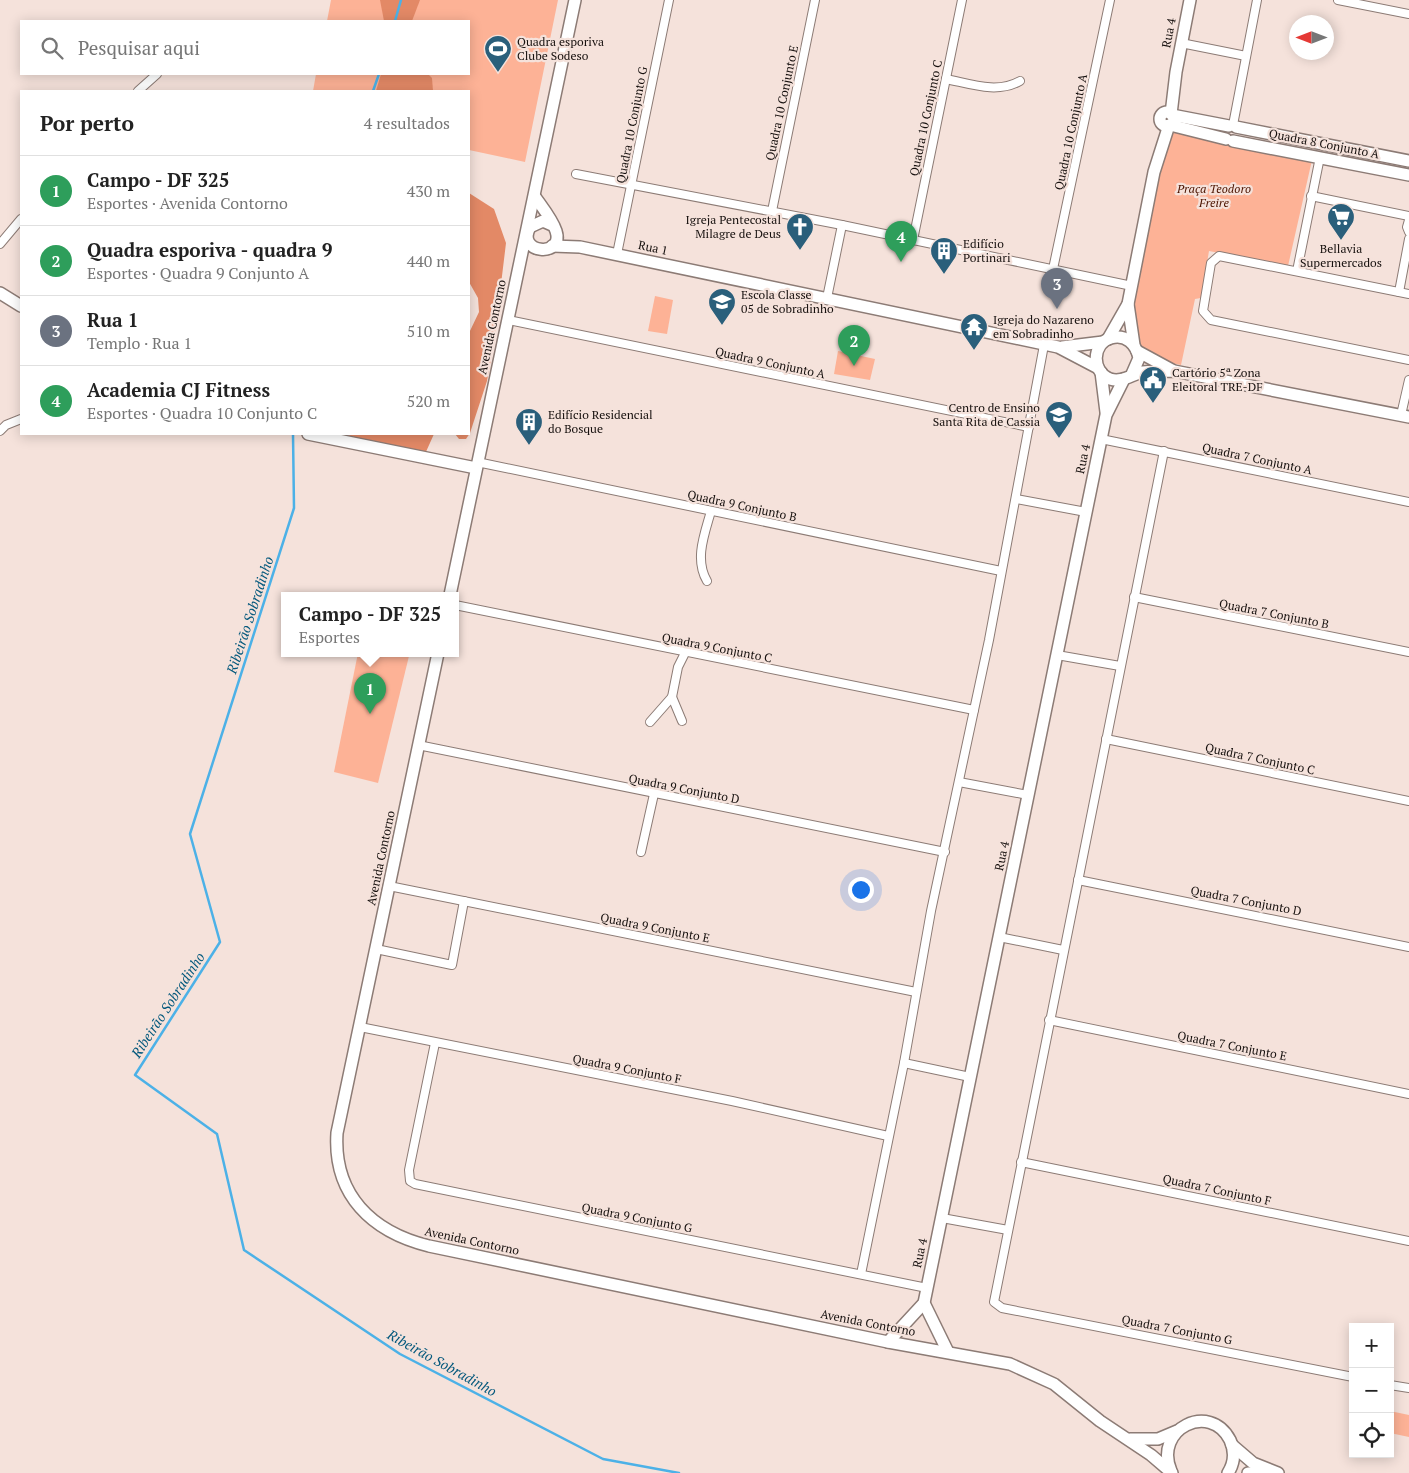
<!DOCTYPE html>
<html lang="pt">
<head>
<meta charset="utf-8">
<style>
  :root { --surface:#fff; --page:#f6f6f6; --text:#222; --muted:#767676; --line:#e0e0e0; --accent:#2a5f7b }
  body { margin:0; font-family:"PT Serif",serif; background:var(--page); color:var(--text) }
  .controls { position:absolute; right:15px; bottom:15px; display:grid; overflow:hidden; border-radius:0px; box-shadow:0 2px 12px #0003 }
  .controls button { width:45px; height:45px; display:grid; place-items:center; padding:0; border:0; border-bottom:1px solid var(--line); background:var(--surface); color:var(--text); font:25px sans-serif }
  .compass { position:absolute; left:1289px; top:15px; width:45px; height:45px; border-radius:50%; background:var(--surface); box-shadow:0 2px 12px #0003; rotate:270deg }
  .you { position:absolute; left:860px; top:889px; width:18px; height:18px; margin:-12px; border:4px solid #fff; border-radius:50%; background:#1a73e8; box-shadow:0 0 0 8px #1a73e833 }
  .badge { display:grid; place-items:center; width:32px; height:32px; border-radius:50%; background:var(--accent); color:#fff; font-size:16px; font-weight:700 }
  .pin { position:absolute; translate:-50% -41px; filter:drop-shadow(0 1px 2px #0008) }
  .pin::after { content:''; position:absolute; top:26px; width:18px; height:15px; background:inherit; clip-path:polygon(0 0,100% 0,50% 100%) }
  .popup { position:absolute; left:281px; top:592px; width:178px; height:65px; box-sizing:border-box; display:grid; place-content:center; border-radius:0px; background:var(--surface); filter:drop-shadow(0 1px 4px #0005); font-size:16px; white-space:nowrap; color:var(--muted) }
  .popup b { font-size:19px; color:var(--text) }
  .popup::after { content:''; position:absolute; left:50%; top:100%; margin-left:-10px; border:10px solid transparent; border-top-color:var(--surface) }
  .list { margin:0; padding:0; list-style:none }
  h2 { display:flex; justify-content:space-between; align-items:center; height:65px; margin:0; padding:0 20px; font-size:21px }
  h2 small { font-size:16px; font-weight:400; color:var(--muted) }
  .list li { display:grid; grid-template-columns:32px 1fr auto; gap:15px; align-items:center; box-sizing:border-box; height:70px; padding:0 20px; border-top:1px solid var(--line) }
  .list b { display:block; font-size:19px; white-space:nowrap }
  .list p { margin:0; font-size:16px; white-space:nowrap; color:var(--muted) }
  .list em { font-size:16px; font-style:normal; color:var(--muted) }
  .icon { flex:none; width:28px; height:28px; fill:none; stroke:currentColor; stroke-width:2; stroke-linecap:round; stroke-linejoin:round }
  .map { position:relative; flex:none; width:1409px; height:1473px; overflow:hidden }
  .search { position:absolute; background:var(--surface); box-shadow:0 2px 12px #0003; left:20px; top:20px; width:450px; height:55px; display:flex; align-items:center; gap:12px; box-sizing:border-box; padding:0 18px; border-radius:0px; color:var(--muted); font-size:19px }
  .panel { position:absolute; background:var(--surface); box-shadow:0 2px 12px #0003; left:20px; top:90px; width:450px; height:345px; border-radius:0px }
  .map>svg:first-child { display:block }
</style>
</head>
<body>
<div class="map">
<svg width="1409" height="1473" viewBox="0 0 1409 1473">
  <rect width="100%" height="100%" fill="#f5e2db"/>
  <g fill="#fdb296">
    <polygon points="331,0 558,0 525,162 469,150 469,91 313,91 316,74 469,74 469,21 327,21"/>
    <polygon points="1171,132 1312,160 1288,266 1209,251 1201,298 1195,299 1181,365 1161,361 1137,344 1129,308 1162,155"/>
    <polygon points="655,296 673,300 667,334 648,331"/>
    <polygon points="838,351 875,359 870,380 834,374"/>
    <polygon points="358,653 391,653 409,656 378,783 334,772"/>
    <polygon points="1390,1411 1409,1415 1409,1437 1390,1433"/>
  </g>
  <g fill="#e38966">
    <polygon points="380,0 420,0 412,21 384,21"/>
    <polygon points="381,74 428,74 432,78 433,91 376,91"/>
    <polygon points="469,193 494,209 506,243 494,342 487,381 470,433 466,439 459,439 455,434 469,434 469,333 479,312 478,298 469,282"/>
    <path d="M341 434H434L425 454C397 452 369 439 341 434Z"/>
  </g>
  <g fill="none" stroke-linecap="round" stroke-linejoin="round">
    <g stroke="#4cb1e7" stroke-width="2.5">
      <polyline points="395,21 401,0"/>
      <polyline points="373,91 379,74"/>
      <polyline points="293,434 294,508 190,834 220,942 135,1075 217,1134 244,1250 400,1354 603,1459 679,1473"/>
    </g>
    <defs>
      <g id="street">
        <polyline points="1338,0 1409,14"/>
        <polyline points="1181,43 1246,56"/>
        <path d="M946 79C971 84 997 94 1020 81"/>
        <polyline points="138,91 157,74"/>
        <polyline points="1233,125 1257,0"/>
        <polyline points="576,174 842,225 1132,286"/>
        <polyline points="1311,196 1409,216"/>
        <polyline points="772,211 815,0"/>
        <polyline points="1409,220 1407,227 1409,232"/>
        <polyline points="913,240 962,0"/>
        <polyline points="0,244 21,219"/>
        <polyline points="617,254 669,0"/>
        <polyline points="1053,269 1110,0"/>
        <polyline points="1297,271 1320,157"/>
        <polyline points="1399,292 1409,239"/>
        <polyline points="1409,294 1219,256 1211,263 1203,311 1211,320 1409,360"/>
        <polyline points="827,298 842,225"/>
        <polyline points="508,320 1029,427"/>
        <polyline points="1401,415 1409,380"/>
        <polyline points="0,431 6,425 21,419"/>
        <polyline points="1101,439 1409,502"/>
        <polyline points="1164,451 994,1302 1002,1308 1353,1377"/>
        <polyline points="477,462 1001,571"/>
        <polyline points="1016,499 1086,512"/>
        <path d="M707 581C694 559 705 533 711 511"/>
        <polyline points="1134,597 1409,652"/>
        <polyline points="455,605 974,710"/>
        <polyline points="1057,655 1120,666"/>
        <polyline points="672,697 682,721"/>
        <polyline points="650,722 672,697 678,667 685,653"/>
        <polyline points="1106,739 1409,801"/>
        <polyline points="418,745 945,852"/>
        <polyline points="959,782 1028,795"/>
        <polyline points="641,852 654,794"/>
        <polyline points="1078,880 1409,947"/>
        <polyline points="389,886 916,992"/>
        <polyline points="999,937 1063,950"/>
        <polyline points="376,949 452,965 464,901"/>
        <polyline points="1049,1020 1409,1094"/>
        <polyline points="360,1027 732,1101 888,1136"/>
        <polyline points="435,1043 409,1170 410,1181 415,1184 927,1288"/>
        <polyline points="904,1063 970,1077"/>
        <polyline points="1021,1162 1409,1241"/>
        <polyline points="942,1218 1008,1230"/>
        <polyline points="861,1274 904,1063 931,911 989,640 1044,345"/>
        <polyline points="1390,1385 1409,1388"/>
      </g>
      <g id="secondary">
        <circle cx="1167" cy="119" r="7"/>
        <polyline points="1171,114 1176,72 1190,0"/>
        <polyline points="1172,115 1229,126"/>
        <polyline points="1170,125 1226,139"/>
        <polyline points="1236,127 1409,161"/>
        <polyline points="1233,141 1409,175"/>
        <path d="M535 197C542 207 552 219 556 231 565 258 515 254 530 227L543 221 552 225"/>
        <polyline points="552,246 580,247 1058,347 1098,368"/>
        <polyline points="0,293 21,306"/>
        <polyline points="1128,304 1134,345"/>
        <polyline points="1108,339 1128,304 1154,172 1169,125"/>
        <polyline points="1062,347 1103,342"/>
        <polyline points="1137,351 1172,370"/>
        <polyline points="1101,372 1106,412"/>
        <path d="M1132 374 1139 358C1136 344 1126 334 1111 338 1092 343 1091 372 1110 379 1122 383 1132 374 1143 372 1153 371 1163 371 1174 371L1409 417"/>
        <polyline points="308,434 476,468"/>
        <polyline points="450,595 575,0"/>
        <path d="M438 653 337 1133C333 1195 372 1232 429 1246L888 1342 1010 1364 1054 1384 1100 1421 1151 1455 1172 1473"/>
        <polyline points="924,1303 948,1352"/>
        <polyline points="888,1342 924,1303 1106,415 1124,379"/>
        <polyline points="1130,1439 1158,1439 1177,1431"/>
        <polyline points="1232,1445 1253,1463 1278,1473"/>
        <path d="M1171 1471C1153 1429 1210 1401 1230 1440 1235 1451 1235 1462 1228 1473"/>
        <polyline points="1248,1473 1262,1473"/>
      </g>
    </defs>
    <use href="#street" stroke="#8c7b75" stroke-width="10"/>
    <use href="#secondary" stroke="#8c7b75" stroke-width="14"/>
    <use href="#street" stroke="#fff" stroke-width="8"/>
    <use href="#secondary" stroke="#fff" stroke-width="11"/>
  </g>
  <defs>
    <symbol id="stadium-pin" viewBox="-11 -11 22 30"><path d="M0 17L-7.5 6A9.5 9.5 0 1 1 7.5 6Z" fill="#2a5f7b" stroke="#f5e2db"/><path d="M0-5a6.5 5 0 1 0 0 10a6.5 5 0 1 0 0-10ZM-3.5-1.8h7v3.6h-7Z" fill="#fff"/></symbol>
    <symbol id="supermarket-pin" viewBox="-11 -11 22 30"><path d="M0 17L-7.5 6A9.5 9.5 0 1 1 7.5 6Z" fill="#2a5f7b" stroke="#f5e2db"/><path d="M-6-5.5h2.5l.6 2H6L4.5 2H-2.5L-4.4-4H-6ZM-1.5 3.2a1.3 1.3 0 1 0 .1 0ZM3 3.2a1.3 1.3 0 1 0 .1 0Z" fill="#fff"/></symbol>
    <symbol id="church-pin" viewBox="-11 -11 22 30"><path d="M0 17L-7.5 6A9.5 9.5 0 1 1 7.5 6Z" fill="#2a5f7b" stroke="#f5e2db"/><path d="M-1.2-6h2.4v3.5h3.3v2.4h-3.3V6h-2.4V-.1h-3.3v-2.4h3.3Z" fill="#fff"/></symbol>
    <symbol id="building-pin" viewBox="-11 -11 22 30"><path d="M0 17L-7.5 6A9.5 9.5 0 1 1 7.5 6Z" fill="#2a5f7b" stroke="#f5e2db"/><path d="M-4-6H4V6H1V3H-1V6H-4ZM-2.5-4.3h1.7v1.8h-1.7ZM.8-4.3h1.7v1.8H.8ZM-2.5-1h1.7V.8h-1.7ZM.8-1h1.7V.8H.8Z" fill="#fff"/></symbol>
    <symbol id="school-pin" viewBox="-11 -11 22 30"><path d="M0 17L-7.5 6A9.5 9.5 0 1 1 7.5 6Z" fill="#2a5f7b" stroke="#f5e2db"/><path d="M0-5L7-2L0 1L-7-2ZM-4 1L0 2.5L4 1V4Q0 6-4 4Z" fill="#fff"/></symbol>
    <symbol id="temple-pin" viewBox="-11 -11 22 30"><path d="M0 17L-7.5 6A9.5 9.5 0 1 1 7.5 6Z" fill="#2a5f7b" stroke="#f5e2db"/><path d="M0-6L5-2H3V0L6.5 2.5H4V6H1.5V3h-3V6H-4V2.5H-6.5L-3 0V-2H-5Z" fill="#fff"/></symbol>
    <symbol id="civic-pin" viewBox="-11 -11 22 30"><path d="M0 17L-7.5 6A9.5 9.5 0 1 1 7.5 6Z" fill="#2a5f7b" stroke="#f5e2db"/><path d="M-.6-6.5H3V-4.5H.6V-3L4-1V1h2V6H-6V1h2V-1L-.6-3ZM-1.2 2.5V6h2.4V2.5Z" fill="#fff"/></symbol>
  </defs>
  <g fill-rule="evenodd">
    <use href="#stadium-pin" x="482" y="33" width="32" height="43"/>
    <use href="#supermarket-pin" x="1325" y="201" width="32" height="43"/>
    <use href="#church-pin" x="784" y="211" width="32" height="43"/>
    <use href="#building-pin" x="928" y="235" width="32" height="43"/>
    <use href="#school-pin" x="706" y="286" width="32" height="43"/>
    <use href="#temple-pin" x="958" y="311" width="32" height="43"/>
    <use href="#civic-pin" x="1137" y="364" width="32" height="43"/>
    <use href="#school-pin" x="1043" y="399" width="32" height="43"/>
    <use href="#building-pin" x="513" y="406" width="32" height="43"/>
  </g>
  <g text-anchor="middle" stroke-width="4.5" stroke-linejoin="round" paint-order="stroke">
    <g font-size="12" fill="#16100e" stroke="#f5e2db">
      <text transform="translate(1169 33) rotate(-79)" y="4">Rua 4</text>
      <text transform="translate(782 103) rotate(-78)" y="4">Quadra 10 Conjunto E</text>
      <text transform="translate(926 118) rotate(-78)" y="4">Quadra 10 Conjunto C</text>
      <text transform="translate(632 125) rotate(-79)" y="4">Quadra 10 Conjunto G</text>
      <text transform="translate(1071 132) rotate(-78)" y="4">Quadra 10 Conjunto A</text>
      <text transform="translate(1324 144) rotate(11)" y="4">Quadra 8 Conjunto A</text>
      <text transform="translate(653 248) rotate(12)" y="4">Rua 1</text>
      <text transform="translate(492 327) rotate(-78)" y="4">Avenida Contorno</text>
      <text transform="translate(770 363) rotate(12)" y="4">Quadra 9 Conjunto A</text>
      <text transform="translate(1083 459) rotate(-78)" y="4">Rua 4</text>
      <text transform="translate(1257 459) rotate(12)" y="4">Quadra 7 Conjunto A</text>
      <text transform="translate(742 506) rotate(12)" y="4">Quadra 9 Conjunto B</text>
      <text transform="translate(1274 614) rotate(11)" y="4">Quadra 7 Conjunto B</text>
      <text transform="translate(717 648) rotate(11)" y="4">Quadra 9 Conjunto C</text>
      <text transform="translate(1260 759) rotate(12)" y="4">Quadra 7 Conjunto C</text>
      <text transform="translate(684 789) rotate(11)" y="4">Quadra 9 Conjunto D</text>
      <text transform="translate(1002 856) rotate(-78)" y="4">Rua 4</text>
      <text transform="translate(381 858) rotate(-78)" y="4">Avenida Contorno</text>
      <text transform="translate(1246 901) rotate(11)" y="4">Quadra 7 Conjunto D</text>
      <text transform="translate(655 928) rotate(11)" y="4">Quadra 9 Conjunto E</text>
      <text transform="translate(1232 1046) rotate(11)" y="4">Quadra 7 Conjunto E</text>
      <text transform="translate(627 1069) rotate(11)" y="4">Quadra 9 Conjunto F</text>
      <text transform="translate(1217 1190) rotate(12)" y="4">Quadra 7 Conjunto F</text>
      <text transform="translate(637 1218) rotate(11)" y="4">Quadra 9 Conjunto G</text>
      <text transform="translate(472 1241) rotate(12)" y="4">Avenida Contorno</text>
      <text transform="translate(920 1253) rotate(-78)" y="4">Rua 4</text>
      <text transform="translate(868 1323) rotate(11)" y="4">Avenida Contorno</text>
      <text transform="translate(1177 1330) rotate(11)" y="4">Quadra 7 Conjunto G</text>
    </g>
    <g font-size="12" fill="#16100e" stroke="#f5e2db" text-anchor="start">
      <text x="517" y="46">Quadra esporiva<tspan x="517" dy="14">Clube Sodeso</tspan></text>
      <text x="781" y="224" text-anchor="end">Igreja Pentecostal<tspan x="781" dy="14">Milagre de Deus</tspan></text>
      <text x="963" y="248">Edifício<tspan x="963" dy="14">Portinari</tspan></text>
      <text x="1341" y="253" text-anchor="middle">Bellavia<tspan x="1341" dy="14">Supermercados</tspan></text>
      <text x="741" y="299">Escola Classe<tspan x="741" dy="14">05 de Sobradinho</tspan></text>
      <text x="993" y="324">Igreja do Nazareno<tspan x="993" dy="14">em Sobradinho</tspan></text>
      <text x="1172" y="377">Cartório 5ª Zona<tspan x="1172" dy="14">Eleitoral TRE-DF</tspan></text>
      <text x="1040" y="412" text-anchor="end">Centro de Ensino<tspan x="1040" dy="14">Santa Rita de Cassia</tspan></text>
      <text x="548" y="419">Edifício Residencial<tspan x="548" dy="14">do Bosque</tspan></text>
    </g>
    <g font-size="12" font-style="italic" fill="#4c1400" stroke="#f5e2db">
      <text x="1214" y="193">Praça Teodoro<tspan x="1214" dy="14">Freire</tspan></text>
    </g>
    <g font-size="14" font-style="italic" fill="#04587c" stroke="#f5e2db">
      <text transform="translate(250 615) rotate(-72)" y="5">Ribeirão Sobradinho</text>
      <text transform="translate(168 1005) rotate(-57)" y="5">Ribeirão Sobradinho</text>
      <text transform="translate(442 1363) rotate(29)" y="5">Ribeirão Sobradinho</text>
    </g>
  </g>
</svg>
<div class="controls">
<button>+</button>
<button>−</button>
<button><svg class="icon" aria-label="locate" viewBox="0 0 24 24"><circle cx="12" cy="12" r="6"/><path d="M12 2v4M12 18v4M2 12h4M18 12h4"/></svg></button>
</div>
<svg class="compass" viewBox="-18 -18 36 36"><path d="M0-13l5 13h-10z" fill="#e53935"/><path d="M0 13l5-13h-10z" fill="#767676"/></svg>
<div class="you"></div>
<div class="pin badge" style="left:370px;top:714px;background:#2e9e5b">1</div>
<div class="popup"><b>Campo - DF 325</b>Esportes</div>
<div class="pin badge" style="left:854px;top:366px;background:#2e9e5b">2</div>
<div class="pin badge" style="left:1057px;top:309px;background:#6b7280">3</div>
<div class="pin badge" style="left:901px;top:262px;background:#2e9e5b">4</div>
<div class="search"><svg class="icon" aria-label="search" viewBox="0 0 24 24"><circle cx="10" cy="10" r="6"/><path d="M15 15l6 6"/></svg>Pesquisar aqui</div>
<section class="panel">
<h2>Por perto<small>4 resultados</small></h2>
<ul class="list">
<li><span class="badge" style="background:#2e9e5b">1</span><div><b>Campo - DF 325</b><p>Esportes · Avenida Contorno</p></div><em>430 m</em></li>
<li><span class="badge" style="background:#2e9e5b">2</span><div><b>Quadra esporiva - quadra 9</b><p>Esportes · Quadra 9 Conjunto A</p></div><em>440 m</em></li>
<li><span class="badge" style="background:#6b7280">3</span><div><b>Rua 1</b><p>Templo · Rua 1</p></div><em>510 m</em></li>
<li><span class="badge" style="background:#2e9e5b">4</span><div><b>Academia CJ Fitness</b><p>Esportes · Quadra 10 Conjunto C</p></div><em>520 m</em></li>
</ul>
</section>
</div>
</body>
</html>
